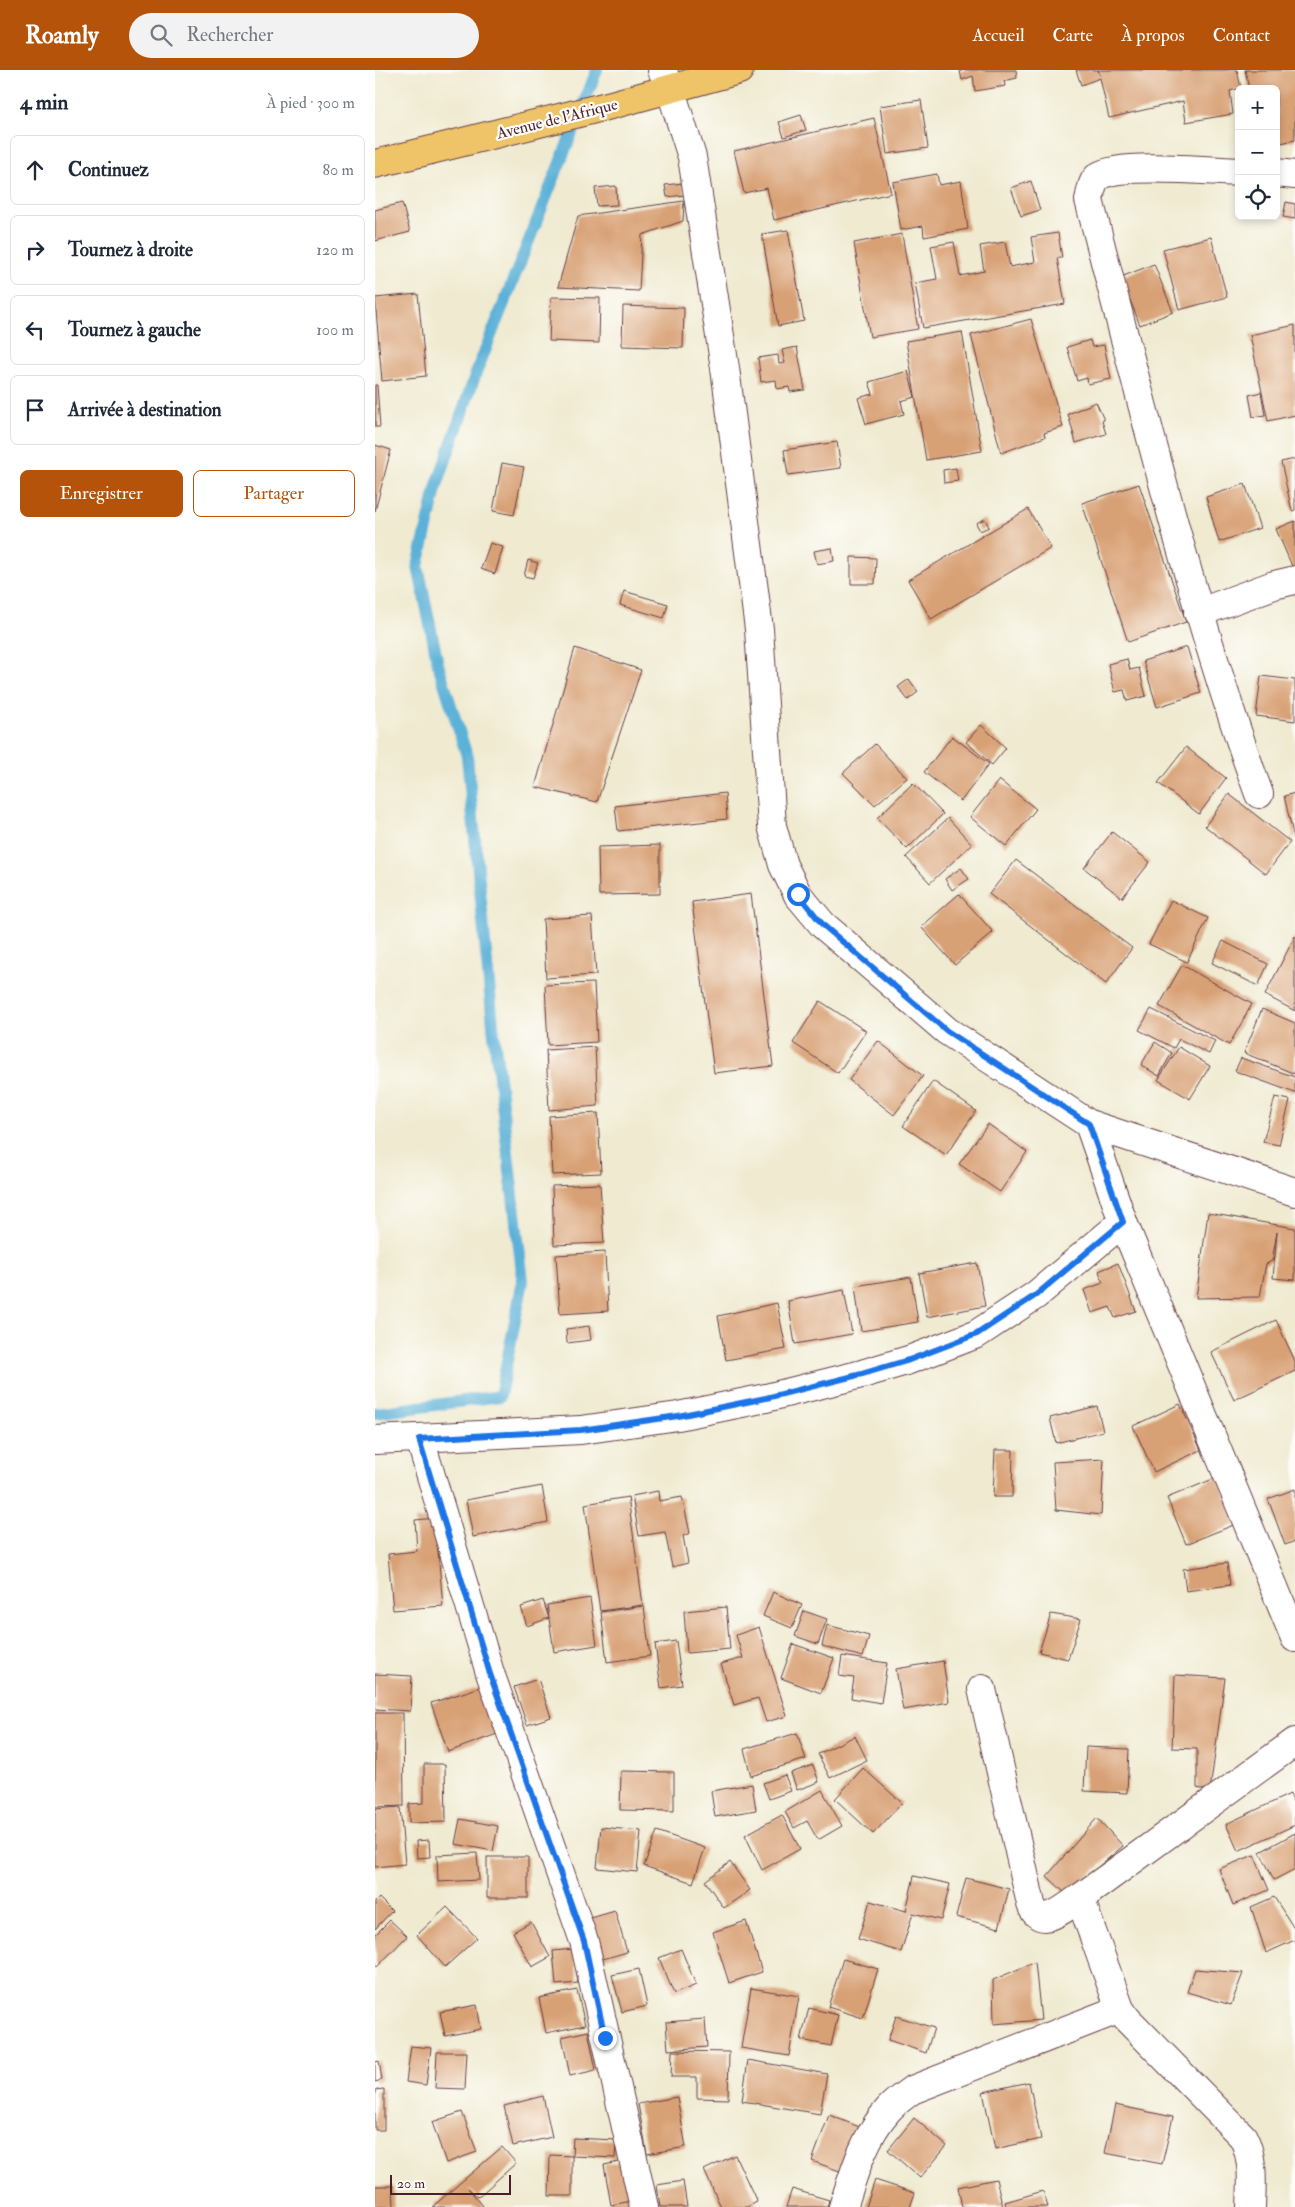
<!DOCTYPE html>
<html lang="fr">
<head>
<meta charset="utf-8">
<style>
  :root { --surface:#fff; --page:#f2f2f3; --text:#1f2937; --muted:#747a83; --line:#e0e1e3; --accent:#b45309 }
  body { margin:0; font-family:"IM FELL Double Pica",serif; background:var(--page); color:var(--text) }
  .controls { position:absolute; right:15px; top:15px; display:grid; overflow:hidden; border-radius:8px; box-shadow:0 2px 8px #0003 }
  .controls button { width:45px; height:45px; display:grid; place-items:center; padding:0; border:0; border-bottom:1px solid var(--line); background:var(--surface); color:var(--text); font:25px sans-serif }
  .scale { position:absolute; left:15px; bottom:12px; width:121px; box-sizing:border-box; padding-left:5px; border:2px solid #4a1f2b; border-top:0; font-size:14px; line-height:18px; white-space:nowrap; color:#4a1f2b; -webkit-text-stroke:4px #fdfcf7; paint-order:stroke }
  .stop { position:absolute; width:15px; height:15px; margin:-11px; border:4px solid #1a73e8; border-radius:50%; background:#fff }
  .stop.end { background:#1a73e8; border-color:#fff; box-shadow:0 1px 5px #0008 }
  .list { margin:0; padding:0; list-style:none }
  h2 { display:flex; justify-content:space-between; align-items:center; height:65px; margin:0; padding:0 20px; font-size:21px }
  h2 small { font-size:16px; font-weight:400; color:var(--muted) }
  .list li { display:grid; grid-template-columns:32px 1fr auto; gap:15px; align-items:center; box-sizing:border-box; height:70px; margin:0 10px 10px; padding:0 10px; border:1px solid var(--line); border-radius:8px }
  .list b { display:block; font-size:19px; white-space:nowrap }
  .list em { font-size:16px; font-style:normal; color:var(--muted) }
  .actions { display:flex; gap:10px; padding:15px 20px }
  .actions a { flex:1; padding:11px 0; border:1px solid var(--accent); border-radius:8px; text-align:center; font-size:18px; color:var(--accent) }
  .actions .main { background:var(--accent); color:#fff }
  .icon { flex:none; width:28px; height:28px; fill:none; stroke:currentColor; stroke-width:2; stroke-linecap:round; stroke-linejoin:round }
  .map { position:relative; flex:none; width:920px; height:2137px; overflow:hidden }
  header { display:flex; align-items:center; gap:30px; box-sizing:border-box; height:70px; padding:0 25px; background:var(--accent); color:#fff }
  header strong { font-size:24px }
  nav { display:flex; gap:28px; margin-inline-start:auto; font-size:18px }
  .search { width:350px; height:45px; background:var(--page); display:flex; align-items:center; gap:12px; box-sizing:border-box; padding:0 18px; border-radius:28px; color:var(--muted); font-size:19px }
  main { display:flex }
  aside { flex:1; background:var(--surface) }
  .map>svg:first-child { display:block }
</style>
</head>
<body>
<header>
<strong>Roamly</strong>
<div class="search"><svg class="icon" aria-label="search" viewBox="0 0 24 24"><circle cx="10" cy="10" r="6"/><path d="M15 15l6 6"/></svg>Rechercher</div>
<nav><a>Accueil</a><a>Carte</a><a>À propos</a><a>Contact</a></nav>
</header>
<main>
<aside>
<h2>4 min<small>À pied · 300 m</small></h2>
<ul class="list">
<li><svg class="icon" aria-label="ahead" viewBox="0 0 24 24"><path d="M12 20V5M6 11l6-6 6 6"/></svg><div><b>Continuez</b></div><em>80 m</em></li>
<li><svg class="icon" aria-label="right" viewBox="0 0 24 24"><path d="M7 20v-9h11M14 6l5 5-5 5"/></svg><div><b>Tournez à droite</b></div><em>120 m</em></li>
<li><svg class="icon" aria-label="left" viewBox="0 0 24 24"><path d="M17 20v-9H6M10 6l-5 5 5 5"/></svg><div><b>Tournez à gauche</b></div><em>100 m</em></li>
<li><svg class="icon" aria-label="arrive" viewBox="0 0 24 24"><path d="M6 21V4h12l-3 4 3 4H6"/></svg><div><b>Arrivée à destination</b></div></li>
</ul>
<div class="actions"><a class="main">Enregistrer</a><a>Partager</a></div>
</aside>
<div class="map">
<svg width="920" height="2137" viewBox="0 0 920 2137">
  <rect width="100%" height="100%" fill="#fdfcf7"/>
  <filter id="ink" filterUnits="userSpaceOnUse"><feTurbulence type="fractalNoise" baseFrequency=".02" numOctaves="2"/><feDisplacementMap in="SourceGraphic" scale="10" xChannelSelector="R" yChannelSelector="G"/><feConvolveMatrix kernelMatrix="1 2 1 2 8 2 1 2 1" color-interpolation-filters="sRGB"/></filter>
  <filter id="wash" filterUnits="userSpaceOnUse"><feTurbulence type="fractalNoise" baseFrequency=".0096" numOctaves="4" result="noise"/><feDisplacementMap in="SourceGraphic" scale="20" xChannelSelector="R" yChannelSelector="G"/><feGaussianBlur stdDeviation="1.12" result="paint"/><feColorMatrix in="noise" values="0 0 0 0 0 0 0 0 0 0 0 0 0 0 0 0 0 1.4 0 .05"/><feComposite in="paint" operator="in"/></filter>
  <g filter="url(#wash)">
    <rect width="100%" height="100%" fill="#efead0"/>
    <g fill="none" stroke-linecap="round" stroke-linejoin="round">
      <polyline stroke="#5bb1d8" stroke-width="12" points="1,1343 125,1326 148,1211 119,965 92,686 63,594 43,496 62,415 101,303 222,0"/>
    </g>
    <g id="blocks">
      <g fill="#d8a075">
        <polygon points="589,0 641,0 642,8 629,11 630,16 600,21 598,6 587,10 585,1"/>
        <polygon points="701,0 723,0 725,5 723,0 862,0 866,18 855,21 858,44 811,52 808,31 734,48 725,8 706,15"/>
        <polygon points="870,0 920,0 920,70 901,74 901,19 874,19"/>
        <polygon points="546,30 553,78 512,84 505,36"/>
        <polygon points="426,45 431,60 409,67 404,52"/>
        <polygon points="499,48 516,123 399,150 392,118 369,123 359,81"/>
        <polygon points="562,104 564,115 586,111 593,159 549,167 548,156 526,160 518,112"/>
        <polygon points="656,111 665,140 646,146 636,118"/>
        <polygon points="308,113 310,125 292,127 290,115"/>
        <polygon points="241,116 242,135 222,136 220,118"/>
        <polygon points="309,131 308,151 267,165 264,221 183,217 203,146"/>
        <polygon points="911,132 920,134 920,149 908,147"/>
        <polygon points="27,133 35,162 0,171 0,140"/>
        <polygon points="413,160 429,251 403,256 387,164"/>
        <polygon points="683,163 687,188 682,188 690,234 548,258 540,213 562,209 556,176 579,172 585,206 609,201 605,176 630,172 635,197 660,192 656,167"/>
        <polygon points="527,164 543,259 495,267 479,173"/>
        <polygon points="836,167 852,227 804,240 788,179"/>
        <polygon points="779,194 798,242 765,255 746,207"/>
        <polygon points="43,224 51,306 7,311 0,228"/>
        <polygon points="176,227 225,228 224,273 174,271"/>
        <polygon points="248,236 309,238 308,278 247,276"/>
        <polygon points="656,249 688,357 669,363 670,367 626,383 596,265"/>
        <polygon points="920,255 920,345 893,351 875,265"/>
        <polygon points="587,262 607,381 551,390 531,271"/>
        <polygon points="715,270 717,277 729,275 736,309 713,314 712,308 702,311 692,277"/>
        <polygon points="422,277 430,320 415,322 414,317 402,319 401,310 386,312 383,288 403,285 404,294 410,293 407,280"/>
        <polygon points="533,301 540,327 526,331 529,344 491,354 483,328 498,324 494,312"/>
        <polygon points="0,315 2,315 5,357 0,357"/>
        <polygon points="886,322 890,345 878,347 874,325"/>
        <polygon points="721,332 729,350 727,351 731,364 701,373 693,344"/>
        <polygon points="462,372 466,398 413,405 409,380"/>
        <polygon points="0,375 16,380 0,441"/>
        <polygon points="920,389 920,440 917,441 906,392"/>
        <polygon points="127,393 149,397 139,445 118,441"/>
        <polygon points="581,398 583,411 569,413 568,400"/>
        <polygon points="764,414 811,552 753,572 707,433"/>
        <polygon points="870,414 885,458 844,472 831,427"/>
        <polygon points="653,439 676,478 556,549 533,510"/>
        <polygon points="610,449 614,457 605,461 601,453"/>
        <polygon points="920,451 920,503 901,459"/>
        <polygon points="115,473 128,477 120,504 106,499"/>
        <polygon points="457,478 459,491 442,494 439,481"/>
        <polygon points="476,487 501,488 500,514 476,514"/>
        <polygon points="153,490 163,493 158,508 149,506"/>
        <polygon points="249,521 293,534 289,548 245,535"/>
        <polygon points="812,577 826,623 782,637 768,591"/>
        <polygon points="200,578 266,600 222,732 160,717"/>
        <polygon points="752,589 755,600 764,598 771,626 752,631 749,620 740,622 733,594"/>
        <polygon points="886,606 920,610 920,651 881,646"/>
        <polygon points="534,609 543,622 533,630 523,617"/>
        <polygon points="606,655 631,678 617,695 591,672"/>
        <polygon points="577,666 614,694 586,731 549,702"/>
        <polygon points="500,674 532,708 500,735 468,703"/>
        <polygon points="811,677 851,708 824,744 783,713"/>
        <polygon points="624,710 661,739 631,776 595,747"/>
        <polygon points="538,713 568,744 532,779 502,748"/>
        <polygon points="350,723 352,749 243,761 240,736"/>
        <polygon points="920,723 920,768 919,768 909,726"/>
        <polygon points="854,724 915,772 891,804 830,756"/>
        <polygon points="573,748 597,774 555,813 531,787"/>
        <polygon points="737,762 775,792 747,828 709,798"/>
        <polygon points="285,775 285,824 224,825 223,777"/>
        <polygon points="641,790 757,878 731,914 614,824"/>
        <polygon points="586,798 594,809 577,820 570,809"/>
        <polygon points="376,824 398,996 339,1003 317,832"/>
        <polygon points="584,824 618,862 580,895 546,857"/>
        <polygon points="796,830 833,848 812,892 774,874"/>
        <polygon points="217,846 221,905 171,908 168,849"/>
        <polygon points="920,866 920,941 890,925"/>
        <polygon points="848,871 893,894 883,916 837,893"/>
        <polygon points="807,895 877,934 854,975 784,936"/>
        <polygon points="219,913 222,972 173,975 170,915"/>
        <polygon points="445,931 491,961 463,1003 418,973"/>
        <polygon points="776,939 840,971 834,984 804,969 799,978 764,960"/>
        <polygon points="887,939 920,953 920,1004 869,983"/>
        <polygon points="503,971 548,1006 519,1045 474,1010"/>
        <polygon points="780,972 797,983 784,1006 766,995"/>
        <polygon points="220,977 223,1036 174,1040 171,980"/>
        <polygon points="804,977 835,996 815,1029 783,1010"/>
        <polygon points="866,988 920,1007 920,1023 860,1001"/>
        <polygon points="558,1011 601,1041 571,1085 528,1056"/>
        <polygon points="900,1027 915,1030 904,1075 888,1072"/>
        <polygon points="223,1043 226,1103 177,1105 174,1046"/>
        <polygon points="613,1054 652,1082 625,1122 584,1094"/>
        <polygon points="225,1114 229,1173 179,1175 177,1116"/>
        <polygon points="833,1143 920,1158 920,1210 898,1208 902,1162 897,1191 891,1194 885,1227 821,1228"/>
        <polygon points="230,1182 233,1241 185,1244 181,1185"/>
        <polygon points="602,1193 610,1236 552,1247 544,1203"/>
        <polygon points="743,1193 761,1241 740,1248 735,1237 717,1243 709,1220 728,1213 724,1201"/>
        <polygon points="536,1207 543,1252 486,1261 480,1216"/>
        <polygon points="469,1220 477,1264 420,1274 413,1231"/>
        <polygon points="402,1233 411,1279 351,1290 343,1246"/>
        <polygon points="901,1250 920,1291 920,1301 859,1330 836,1282"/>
        <polygon points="214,1256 216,1270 192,1273 191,1259"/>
        <polygon points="805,1334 826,1380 779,1402 758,1356"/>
        <polygon points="722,1336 728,1361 681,1373 675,1348"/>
        <polygon points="620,1380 638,1380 637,1427 618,1427"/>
        <polygon points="729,1389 726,1445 681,1440 678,1392"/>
        <polygon points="843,1407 861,1454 811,1474 792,1428"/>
        <polygon points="167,1416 173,1452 98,1467 91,1430"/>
        <polygon points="920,1419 920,1471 910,1475 893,1429"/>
        <polygon points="283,1421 284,1431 307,1427 315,1463 308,1466 313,1493 297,1497 290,1462 264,1466 257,1426"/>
        <polygon points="253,1427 268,1535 225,1541 210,1434"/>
        <polygon points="60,1448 68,1536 18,1540 13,1484 42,1481 40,1450"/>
        <polygon points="852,1493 855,1515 811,1521 808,1499"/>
        <polygon points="398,1522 427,1535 417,1558 388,1546"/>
        <polygon points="215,1528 222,1575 179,1582 172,1535"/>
        <polygon points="168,1530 174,1548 152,1556 146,1537"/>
        <polygon points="269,1536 275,1586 232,1592 226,1542"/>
        <polygon points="351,1537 355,1579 312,1583 309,1541"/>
        <polygon points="429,1541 452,1549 443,1574 420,1566"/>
        <polygon points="676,1544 706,1549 693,1589 664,1582"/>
        <polygon points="452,1555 494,1566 488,1587 447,1576"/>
        <polygon points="384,1557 412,1646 391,1652 383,1628 359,1635 346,1594 368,1588 361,1565"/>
        <polygon points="301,1571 307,1615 286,1618 280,1574"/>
        <polygon points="418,1574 459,1588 446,1623 406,1608"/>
        <polygon points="467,1586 512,1593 506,1633 476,1628 479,1608 464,1606"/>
        <polygon points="568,1591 574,1632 528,1640 521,1599"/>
        <polygon points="0,1604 37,1606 35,1641 0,1639"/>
        <polygon points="800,1605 850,1608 835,1721 822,1718 822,1679 797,1678"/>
        <polygon points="163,1609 176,1647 152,1655 139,1617"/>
        <polygon points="106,1617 122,1664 73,1682 56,1633"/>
        <polygon points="0,1643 28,1643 29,1736 0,1737"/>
        <polygon points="422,1663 431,1689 376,1706 369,1679"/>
        <polygon points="480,1666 492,1690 455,1708 443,1684"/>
        <polygon points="711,1677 754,1679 752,1723 709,1721"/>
        <polygon points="49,1694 70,1694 71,1752 34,1753 34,1734 49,1733"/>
        <polygon points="438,1695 444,1712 422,1720 416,1703"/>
        <polygon points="488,1698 527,1733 498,1764 460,1729"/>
        <polygon points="246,1701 299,1702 299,1741 245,1740"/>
        <polygon points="410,1705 416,1721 394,1729 388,1713"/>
        <polygon points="377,1714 381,1740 340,1747 336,1721"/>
        <polygon points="447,1720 467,1756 443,1770 432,1751 419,1758 410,1742"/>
        <polygon points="915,1724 920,1736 920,1755 863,1781 851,1754"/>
        <polygon points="25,1737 30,1794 0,1797 0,1739"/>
        <polygon points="407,1745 425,1779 387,1800 370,1765"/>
        <polygon points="722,1748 748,1776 691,1824 672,1806"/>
        <polygon points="85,1749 123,1756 118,1781 80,1774"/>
        <polygon points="226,1757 266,1761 262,1802 222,1798"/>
        <polygon points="282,1761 330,1778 318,1813 269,1796"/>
        <polygon points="920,1763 920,1799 899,1810 885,1782"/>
        <polygon points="54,1770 55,1787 42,1788 41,1771"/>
        <polygon points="102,1783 104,1810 63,1812 62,1785"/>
        <polygon points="879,1785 894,1820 858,1835 844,1799"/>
        <rect x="112" y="1787" width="41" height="41"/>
        <polygon points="355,1792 375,1820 349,1838 330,1811"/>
        <polygon points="539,1806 575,1814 566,1850 538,1843 526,1882 483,1869 495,1831 531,1841"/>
        <polygon points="591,1808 634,1819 624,1858 581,1847"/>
        <polygon points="899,1827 920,1860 920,1870 891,1883 876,1837"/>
        <polygon points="4,1828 17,1841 0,1859 0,1832"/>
        <polygon points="72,1837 102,1868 70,1897 42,1865"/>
        <polygon points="240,1841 252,1882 228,1889 216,1848"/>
        <polygon points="15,1850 32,1866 2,1897 0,1894 0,1865"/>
        <polygon points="371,1851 387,1902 354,1913 338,1862"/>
        <polygon points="156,1852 175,1887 157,1897 138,1862"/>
        <polygon points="199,1879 203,1913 181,1915 178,1881"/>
        <polygon points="306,1879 321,1915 299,1924 284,1888"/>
        <polygon points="468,1889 503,1899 488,1948 453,1937"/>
        <polygon points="660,1892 666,1950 619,1954 618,1910"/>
        <polygon points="264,1899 272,1936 247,1942 237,1905"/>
        <polygon points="820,1899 868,1903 856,1935 812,1922"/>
        <polygon points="376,1918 424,1926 414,1986 366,1978"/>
        <polygon points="202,1920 210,1955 171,1963 164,1928"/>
        <polygon points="102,1935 106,1959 70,1966 65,1942"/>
        <polygon points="434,1938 463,1945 456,1976 426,1970"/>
        <polygon points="521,1946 559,1958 551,1983 513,1970"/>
        <polygon points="330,1949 332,1977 293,1980 291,1952"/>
        <polygon points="213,1961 221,2000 195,2006 187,1967"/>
        <polygon points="36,1976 56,1978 51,2015 31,2012"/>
        <polygon points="297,1981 354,1982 353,2029 322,2028 322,2007 296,2007"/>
        <polygon points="62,1982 92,1982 90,2019 60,2018"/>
        <polygon points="373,1990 452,2004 445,2044 367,2031"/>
        <polygon points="4,1991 7,2010 0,2012 0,1992"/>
        <polygon points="654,2012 666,2069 620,2079 608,2022"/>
        <polygon points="9,2019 9,2060 0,2060 0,2020"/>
        <polygon points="168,2026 177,2067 138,2076 129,2036"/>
        <polygon points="302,2027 311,2077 272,2084 263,2034"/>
        <polygon points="740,2035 798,2047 787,2094 730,2083"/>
        <polygon points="87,2042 102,2082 71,2093 57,2052"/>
        <polygon points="454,2045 487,2058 470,2103 437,2091"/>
        <polygon points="539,2048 572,2076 545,2108 513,2080"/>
        <polygon points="198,2068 241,2070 240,2088 197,2086"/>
        <polygon points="127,2077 141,2093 103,2127 93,2118 109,2137 57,2137"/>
        <polygon points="175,2085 197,2086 197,2126 174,2126"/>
        <polygon points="360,2085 382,2132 372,2137 346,2137 329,2100"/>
        <polygon points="254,2090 262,2130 236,2135 229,2095"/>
        <polygon points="621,2109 628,2137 587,2137 583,2117"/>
        <polygon points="500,2110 540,2123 535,2137 491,2137"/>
        <polygon points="308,2111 312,2137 285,2137 282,2115"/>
        <polygon points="0,2116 18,2116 19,2137 0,2137"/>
        <polygon points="417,2119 454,2130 452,2137 411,2137"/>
        <polygon points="668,2121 673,2137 631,2137 630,2132"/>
      </g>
    </g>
  </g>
  <g filter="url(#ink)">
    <use href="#blocks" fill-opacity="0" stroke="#633d44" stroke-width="1"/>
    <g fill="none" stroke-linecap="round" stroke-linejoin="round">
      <defs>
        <g id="minor">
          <polyline points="287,0 295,18 317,87 350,298 384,559 397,756 408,795 423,825 448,855 572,961 714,1054 920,1122"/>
          <path d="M864 102C835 101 745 92 724 106 717 110 716 122 714 130 766 329 814 530 884 724"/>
          <polyline points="901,103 920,105"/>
          <polyline points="823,543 899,515 920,510"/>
          <polyline points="714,1054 748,1152 920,1568"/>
          <polyline points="45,1369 115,1603 209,1871 269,2137"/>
          <polyline points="0,1370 206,1360 303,1346 391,1328 487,1304 534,1290 602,1264 661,1225 748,1152"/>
          <path d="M607 1619 656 1834C665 1862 690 1837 705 1828L920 1672"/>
          <path d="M705 1828 745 1939 752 1949 868 2067C879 2088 877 2114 876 2137"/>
          <path d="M468 2137C479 2103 489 2067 513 2040 520 2032 529 2026 537 2020L745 1939"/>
        </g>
        <polyline id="major" points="0,94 236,35 364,0"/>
      </defs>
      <use href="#minor" stroke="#633d44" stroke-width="30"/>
      <use href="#major" stroke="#633d44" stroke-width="30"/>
      <use href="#minor" stroke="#fff" stroke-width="28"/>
      <use href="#major" stroke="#efc469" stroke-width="28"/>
    </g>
  </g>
  <g fill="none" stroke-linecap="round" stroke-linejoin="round" filter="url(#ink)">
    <polyline stroke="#1a73e8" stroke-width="6" points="230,1968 209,1871 115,1604 44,1369 206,1360 303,1346 391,1328 487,1304 534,1290 602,1264 661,1225 748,1152 714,1054 572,961 448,855 423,824"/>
  </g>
  <g text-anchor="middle" stroke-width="4.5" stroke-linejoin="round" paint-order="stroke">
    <g font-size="16" fill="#4a1f2b" stroke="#fdfcf7">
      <text transform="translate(182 48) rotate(-14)" y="6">Avenue de l'Afrique</text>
    </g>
  </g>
</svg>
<div class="controls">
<button>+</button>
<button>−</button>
<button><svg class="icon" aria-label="locate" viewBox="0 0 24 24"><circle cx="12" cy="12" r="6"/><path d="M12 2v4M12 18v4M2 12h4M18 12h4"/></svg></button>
</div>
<div class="scale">20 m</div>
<div class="stop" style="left:423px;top:824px"></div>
<div class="stop end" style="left:230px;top:1968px"></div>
</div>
</main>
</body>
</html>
